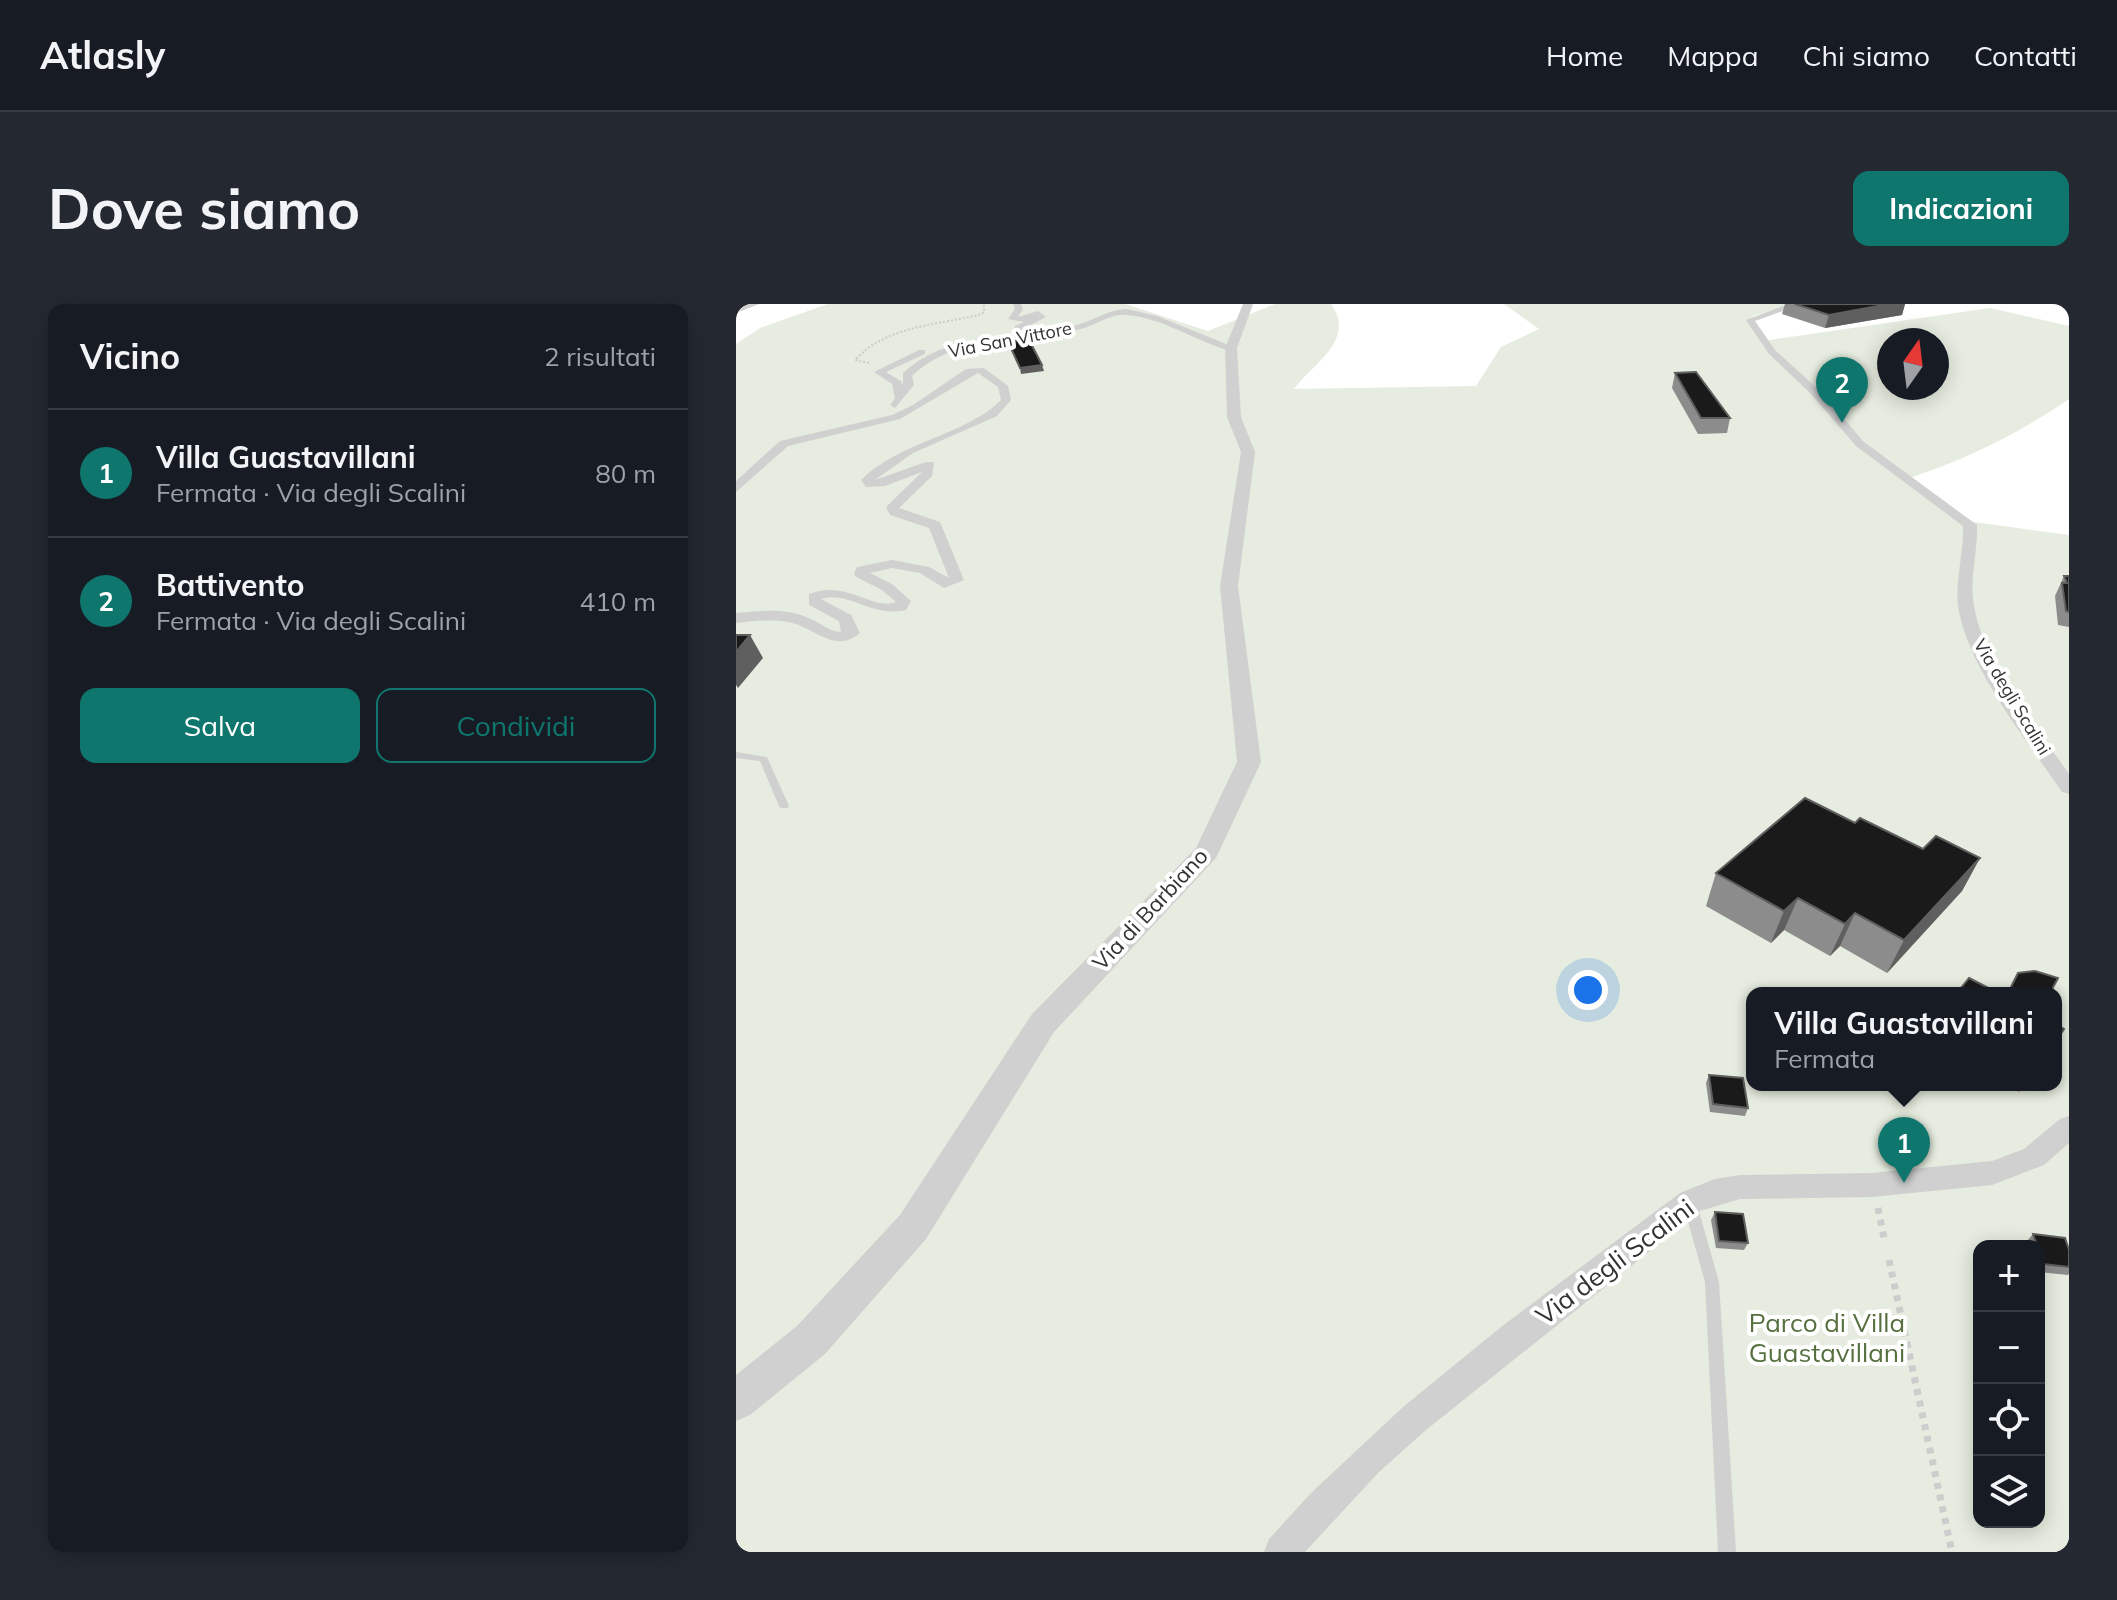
<!DOCTYPE html>
<html lang="it">
<head>
<meta charset="utf-8">
<style>
  :root { --surface:#171b24; --page:#242831; --text:#f1f3f6; --muted:#9ea1a6; --line:#363941; --accent:#0f766e }
  body { margin:0; font-family:Mulish,sans-serif; background:var(--page); color:var(--text) }
  .controls { position:absolute; right:24px; bottom:24px; display:grid; overflow:hidden; border-radius:16px; box-shadow:0 4px 20px #0003 }
  .controls button { width:72px; height:72px; display:grid; place-items:center; padding:0; border:0; border-bottom:2px solid var(--line); background:var(--surface); color:var(--text); font:40px sans-serif }
  .compass { position:absolute; left:1141px; top:24px; width:72px; height:72px; border-radius:50%; background:var(--surface); box-shadow:0 4px 20px #0003; rotate:14deg }
  .you { position:absolute; left:852px; top:686px; width:28px; height:28px; margin:-20px; border:6px solid #fff; border-radius:50%; background:#1a73e8; box-shadow:0 0 0 12px #1a73e833 }
  .badge { display:grid; place-items:center; width:52px; height:52px; border-radius:50%; background:var(--accent); color:#fff; font-size:26px; font-weight:700 }
  .pin { position:absolute; translate:-50% -66px; filter:drop-shadow(0 2px 4px #0008) }
  .pin::after { content:''; position:absolute; top:42px; width:28px; height:24px; background:inherit; clip-path:polygon(0 0,100% 0,50% 100%) }
  .popup { position:absolute; left:1010px; top:683px; width:316px; height:104px; box-sizing:border-box; display:grid; place-content:center; border-radius:16px; background:var(--surface); filter:drop-shadow(0 2px 6px #0005); font-size:26px; white-space:nowrap; color:var(--muted) }
  .popup b { font-size:30px; color:var(--text) }
  .popup::after { content:''; position:absolute; left:50%; top:100%; margin-left:-16px; border:16px solid transparent; border-top-color:var(--surface) }
  .list { margin:0; padding:0; list-style:none }
  h2 { display:flex; justify-content:space-between; align-items:center; height:104px; margin:0; padding:0 32px; font-size:34px }
  h2 small { font-size:26px; font-weight:400; color:var(--muted) }
  .list li { display:grid; grid-template-columns:52px 1fr auto; gap:24px; align-items:center; box-sizing:border-box; height:128px; padding:0 32px; border-top:2px solid var(--line) }
  .list b { display:block; font-size:30px; white-space:nowrap }
  .list p { margin:0; font-size:26px; white-space:nowrap; color:var(--muted) }
  .list em { font-size:26px; font-style:normal; color:var(--muted) }
  .actions { display:flex; gap:16px; padding:24px 32px }
  .actions a { flex:1; padding:18px 0; border:2px solid var(--accent); border-radius:16px; text-align:center; font-size:28px; color:var(--accent) }
  .actions .main { background:var(--accent); color:#fff }
  .icon { flex:none; width:44px; height:44px; fill:none; stroke:currentColor; stroke-width:2; stroke-linecap:round; stroke-linejoin:round }
  .map { position:relative; flex:none; width:1333px; height:1248px; overflow:hidden; border-radius:16px }
  header { display:flex; align-items:center; gap:48px; box-sizing:border-box; height:112px; padding:0 40px; background:var(--surface); border-bottom:2px solid var(--line) }
  header strong { font-size:38px }
  nav { display:flex; gap:44px; margin-inline-start:auto; font-size:28px }
  .intro { display:flex; align-items:center; justify-content:space-between; box-sizing:border-box; height:192px; padding:0 48px }
  h1 { margin:0; font-size:56px }
  .button { padding:20px 36px; border-radius:16px; background:var(--accent); color:#fff; font-size:28px; font-weight:700 }
  main { display:flex; gap:48px; padding:0 48px }
  aside { flex:1; background:var(--surface); border-radius:16px; box-shadow:0 4px 20px #0003 }
  .map>svg:first-child { display:block }
</style>
</head>
<body>
<header>
<strong>Atlasly</strong>
<nav><a>Home</a><a>Mappa</a><a>Chi siamo</a><a>Contatti</a></nav>
</header>
<div class="intro"><h1>Dove siamo</h1><a class="button">Indicazioni</a></div>
<main>
<aside>
<h2>Vicino<small>2 risultati</small></h2>
<ul class="list">
<li><span class="badge">1</span><div><b>Villa Guastavillani</b><p>Fermata · Via degli Scalini</p></div><em>80 m</em></li>
<li><span class="badge">2</span><div><b>Battivento</b><p>Fermata · Via degli Scalini</p></div><em>410 m</em></li>
</ul>
<div class="actions"><a class="main">Salva</a><a>Condividi</a></div>
</aside>
<div class="map">
<svg width="1333" height="1248" viewBox="0 0 1333 1248">
  <rect width="100%" height="100%" fill="#fff"/>
  <path fill="#e6ecdf" fill-rule="evenodd" d="M92 0H389L472 27 539 0H595C621 36 576 60 558 85L740 82 765 43 803 25 768 0H1060L1018 12 1014 21 1027 37 1254 4 1333 22V95C1284 129 1228 156 1171 175L1230 217 1333 231V1248H0V40L24 24ZM1153 36H1201V84H1153ZM1016 689H1320V781H1016ZM1243 942H1303V1218H1243Z"/>
  <g fill="none" stroke-linecap="round" stroke-linejoin="round">
    <path stroke="#cdcdcd" stroke-width="2" stroke-dasharray="2 2" stroke-linecap="butt" d="M133 59 119 56C150 22 200 21 243 11L248 8V0"/>
    <g stroke="#cdcdcd" stroke-width="7" stroke-dasharray="6 6" stroke-linecap="butt">
      <polyline points="1142,904 1149,939"/>
      <polyline points="1153,956 1216,1248"/>
    </g>
    <g fill="#d0d0d0" fill-rule="evenodd">
      <polygon points="0,448 31,453 53,502 51,504 45,504 43,502 24,457 0,454"/>
      <polygon points="954,894 959,895 961,900 983,978 1000,1248 982,1248 969,978 947,900 949,895"/>
    </g>
    <g fill="#d0d0d0" fill-rule="evenodd">
      <polygon points="10,0 23,0 0,9 0,3"/>
      <polygon points="277,0 285,0 287,5 282,13 302,7 310,13 285,26 279,26 279,22 288,18 272,15 279,5"/>
      <path d="M1053 0H1066L1019 17 1039 46 1083 86 1128 138 1241 221C1242 248 1233 276 1238 302 1248 361 1300 422 1333 470V490L1326 488C1291 436 1232 365 1222 302 1219 276 1228 249 1227 222L1120 142 1075 90 1033 50 1010 16Z"/>
      <path d="M391 5 421 12 500 44 495 47C460 38 428 14 391 11 374 9 361 21 345 25 290 37 219 30 176 72L178 81 159 104 154 101 159 94 156 80 138 68 183 46H189V50L150 68 165 77 167 82V69C214 25 286 35 344 20 361 15 373 5 391 5Z"/>
      <path d="M248 64 272 82 275 96 261 112 177 149 139 176 190 158H198L196 172 163 204 204 218 228 276 208 284 184 269 156 264 134 269 156 280 175 297 170 306C137 314 111 286 85 295L115 311 124 329C99 351 77 322 52 318 35 315 17 317 0 319V309C23 307 48 304 70 313 83 317 92 328 105 328L103 317 73 301V290C111 275 136 307 160 298L146 286 120 273 118 270 121 263 156 256 193 263 213 274 193 224 154 211 150 203 186 168 149 182 130 183 125 176C164 137 231 131 265 96L262 83 242 69 164 115 52 142 0 188V177L44 137 156 111 177 101 230 65Z"/>
      <polygon points="1333,812 1333,839 1308,861 1256,881 1136,893 1004,895 964,907 690,1126 643,1168 569,1248 528,1248 533,1235 575,1189 667,1103 765,1023 944,889 979,875 1004,871 1136,869 1256,857 1288,845 1324,815"/>
    </g>
    <polygon fill="#d0d0d0" fill-rule="evenodd" points="507,0 517,0 501,44 505,113 519,148 502,282 525,458 480,554 318,728 190,935 89,1050 14,1111 0,1117 0,1071 61,1022 164,911 296,710 460,544 501,458 484,282 505,148 491,113 489,44"/>
  </g>
  <g fill="#8c8c8c">
    <polygon points="1049,0 1169,0 1166,11 1089,24 1046,10"/>
    <polygon points="939,69 994,114 991,129 962,130 936,84"/>
    <polygon points="1328,272 1333,272 1333,323 1322,321 1319,292"/>
    <polygon points="1119,519 1187,545 1244,554 1226,587 1151,669 1104,642 1094,652 1048,626 1035,639 970,602 980,569"/>
    <polygon points="973,771 1012,804 1009,812 974,808 970,779"/>
    <polygon points="1271,781 1288,781 1283,788"/>
    <polygon points="979,908 1012,939 1008,946 980,944 975,916"/>
    <polygon points="1297,930 1333,946 1333,970 1332,971 1303,968 1303,942 1291,942 1290,938"/>
  </g>
  <g fill="#5f5f5f">
    <polygon points="1153,0 1169,0 1166,11 1089,24 1093,11"/>
    <polygon points="306,61 308,67 285,70 284,64"/>
    <polygon points="14,331 27,354 2,384 0,381 0,348"/>
    <polygon points="1244,554 1226,587 1151,669 1168,636"/>
    <polygon points="1062,594 1048,626 1035,639 1048,607"/>
    <polygon points="1119,609 1104,642 1094,652 1109,620"/>
  </g>
  <g fill="#1a1a1a" stroke="#5f5f5f" stroke-width="2">
    <polygon points="1059,0 1153,0 1093,11"/>
    <polygon points="290,30 306,61 284,64 275,44 284,31"/>
    <polygon points="960,68 994,114 965,114 939,69"/>
    <polygon points="1328,272 1333,272 1333,308 1330,307 1326,279 1331,279"/>
    <polygon points="0,331 14,331 0,348"/>
    <polygon points="1069,494 1119,519 1124,514 1187,545 1200,532 1244,554 1168,636 1119,609 1109,620 1062,594 1048,607 980,569"/>
    <polygon points="1299,667 1322,674 1314,689 1272,689 1282,669"/>
    <polygon points="1233,674 1262,689 1221,689"/>
    <polygon points="1320,720 1328,725 1320,737"/>
    <polygon points="973,771 1007,774 1012,804 977,800"/>
    <polygon points="979,908 1007,910 1012,939 983,937"/>
    <polygon points="1297,930 1329,934 1333,946 1333,963 1307,960 1303,948 1303,942 1301,942"/>
  </g>
  <g text-anchor="middle" stroke-width="8" stroke-linejoin="round" paint-order="stroke">
    <g font-size="18" fill="#333" stroke="#fff">
      <text transform="translate(274 36) rotate(-11)" y="6">Via San Vittore</text>
      <text transform="translate(1276 393) rotate(59)" y="6">Via degli Scalini</text>
    </g>
    <g font-size="22" fill="#333" stroke="#fff">
      <text transform="translate(414 605) rotate(-47)" y="8">Via di Barbiano</text>
    </g>
    <g font-size="26" fill="#333" stroke="#fff">
      <text transform="translate(879 958) rotate(-37)" y="9">Via degli Scalini</text>
    </g>
    <g font-size="26" fill="#56703f" stroke="#fff">
      <text x="1091" y="1028">Parco di Villa<tspan x="1091" dy="30">Guastavillani</tspan></text>
    </g>
  </g>
</svg>
<div class="controls">
<button>+</button>
<button>−</button>
<button><svg class="icon" aria-label="locate" viewBox="0 0 24 24"><circle cx="12" cy="12" r="6"/><path d="M12 2v4M12 18v4M2 12h4M18 12h4"/></svg></button>
<button><svg class="icon" aria-label="layers" viewBox="0 0 24 24"><path d="M12 4l9 5-9 5-9-5zM3 14l9 5 9-5"/></svg></button>
</div>
<svg class="compass" viewBox="-18 -18 36 36"><path d="M0-13l5 13h-10z" fill="#e53935"/><path d="M0 13l5-13h-10z" fill="#9ea1a6"/></svg>
<div class="you"></div>
<div class="pin badge" style="left:1168px;top:879px">1</div>
<div class="popup"><b>Villa Guastavillani</b>Fermata</div>
<div class="pin badge" style="left:1106px;top:119px">2</div>
</div>
</main>
</body>
</html>
